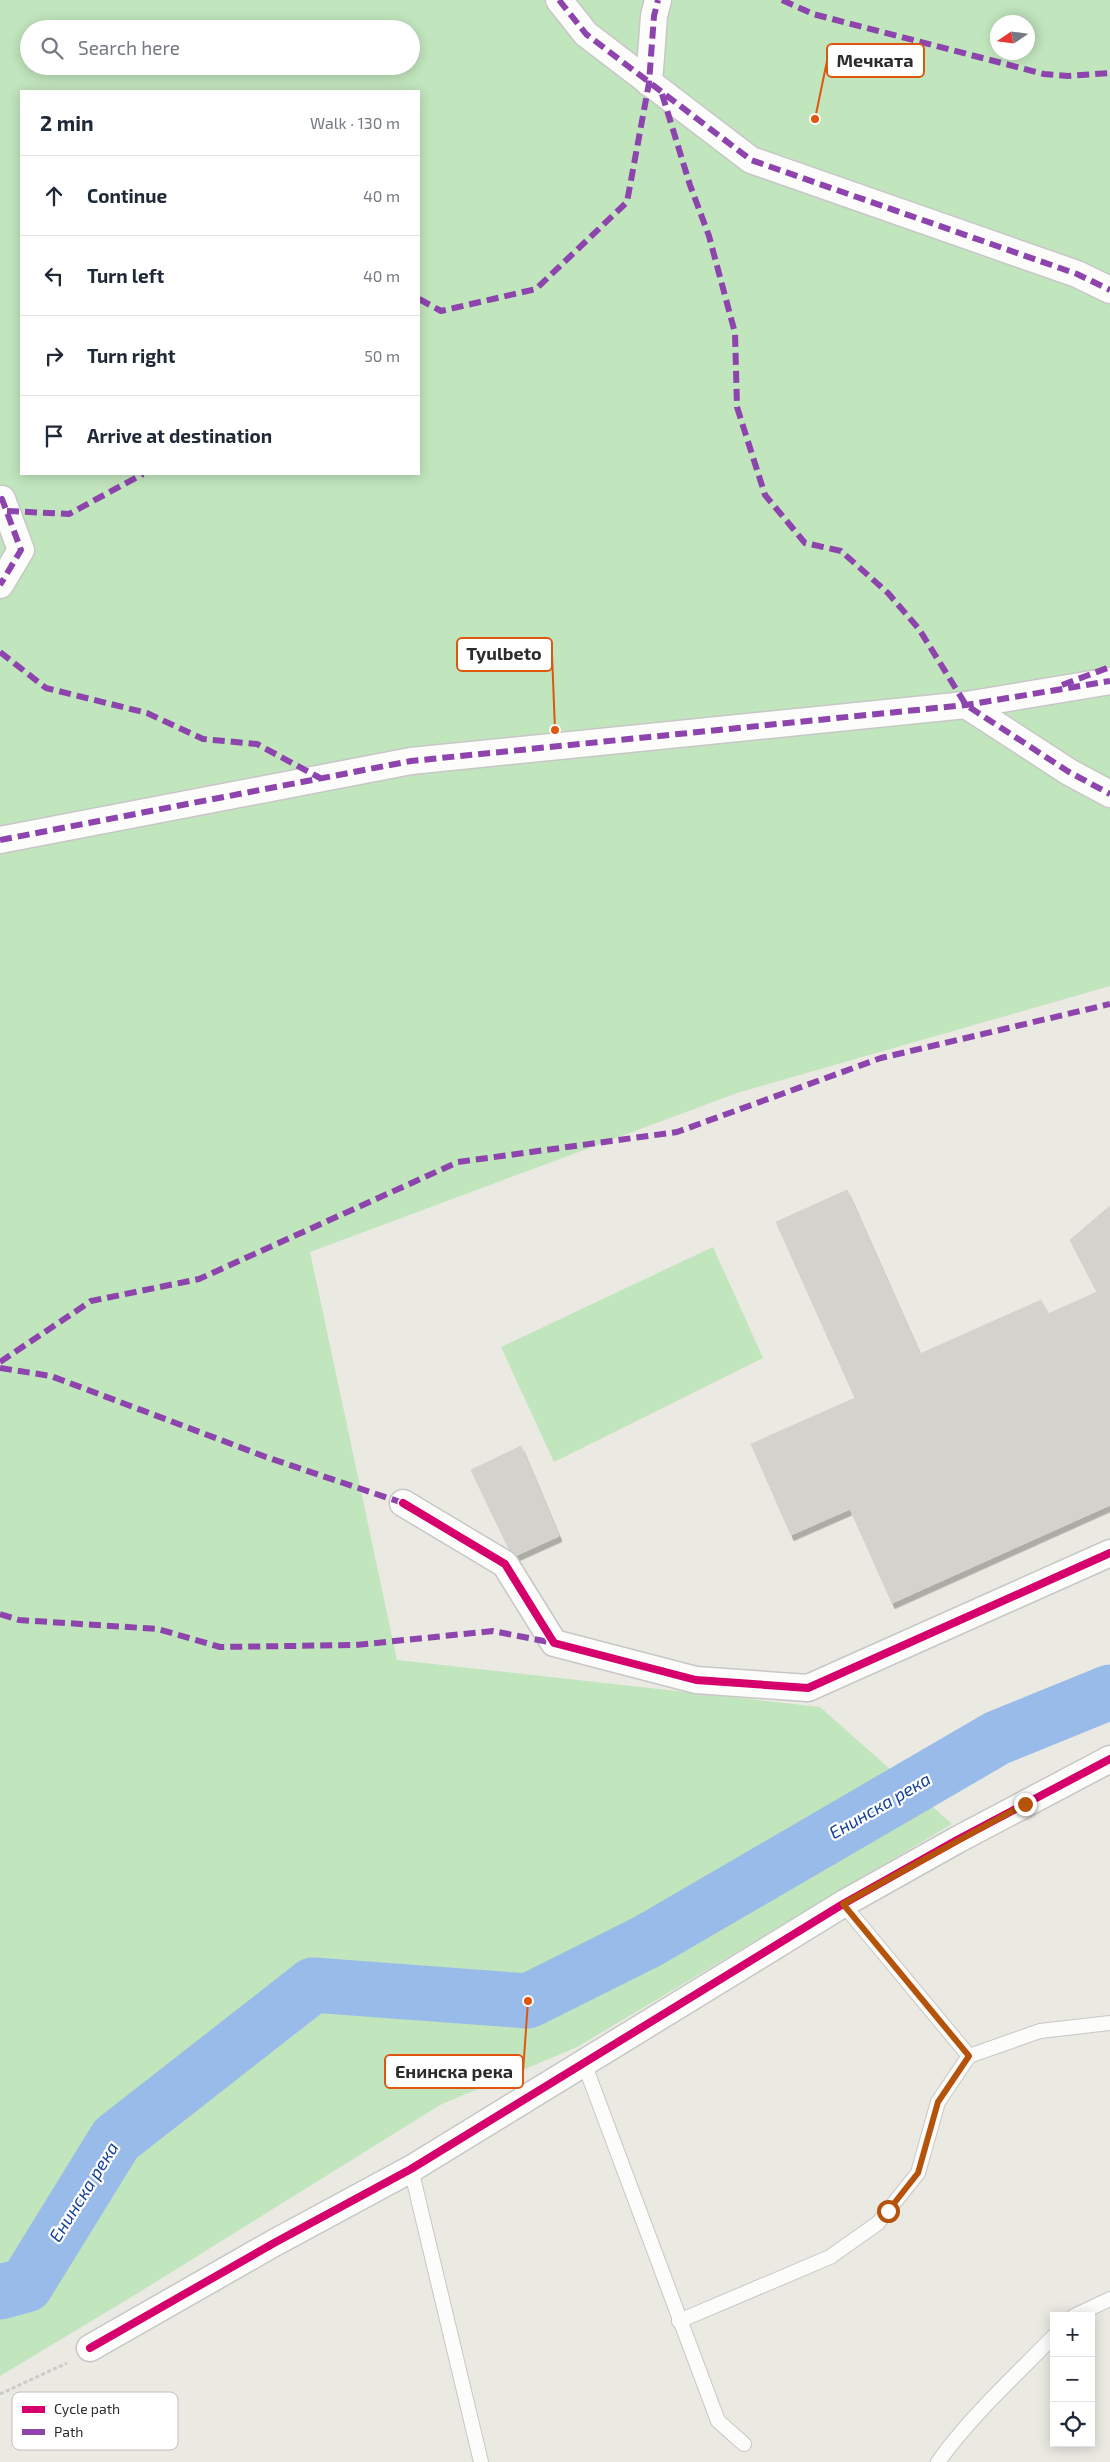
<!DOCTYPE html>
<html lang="en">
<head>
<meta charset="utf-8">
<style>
  :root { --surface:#fff; --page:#f2f2f3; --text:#1f2937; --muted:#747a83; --line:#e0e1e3 }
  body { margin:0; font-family:"Exo 2",sans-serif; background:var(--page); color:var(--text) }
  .controls { position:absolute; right:15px; bottom:15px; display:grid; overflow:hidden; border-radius:0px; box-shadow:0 2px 12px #0003 }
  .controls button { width:45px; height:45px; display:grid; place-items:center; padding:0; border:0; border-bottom:1px solid var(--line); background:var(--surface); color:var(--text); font:25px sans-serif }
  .compass { position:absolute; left:990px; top:15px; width:45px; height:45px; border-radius:50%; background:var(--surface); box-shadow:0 2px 12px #0003; rotate:257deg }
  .stop { position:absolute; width:15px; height:15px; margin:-11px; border:4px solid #b45309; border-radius:50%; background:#fff }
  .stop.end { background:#b45309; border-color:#fff; box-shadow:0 1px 5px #0008 }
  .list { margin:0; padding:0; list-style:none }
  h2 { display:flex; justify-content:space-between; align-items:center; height:65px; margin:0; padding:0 20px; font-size:21px }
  h2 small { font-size:16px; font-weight:400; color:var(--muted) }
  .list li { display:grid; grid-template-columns:32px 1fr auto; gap:15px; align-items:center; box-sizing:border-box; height:80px; padding:0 20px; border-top:1px solid var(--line) }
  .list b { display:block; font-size:19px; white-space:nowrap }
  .list em { font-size:16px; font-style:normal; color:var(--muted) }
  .icon { flex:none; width:28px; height:28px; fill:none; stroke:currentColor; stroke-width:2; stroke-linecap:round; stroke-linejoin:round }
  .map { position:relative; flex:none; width:1110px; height:2462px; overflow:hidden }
  .search { position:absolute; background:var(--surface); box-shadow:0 2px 12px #0003; left:20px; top:20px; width:400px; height:55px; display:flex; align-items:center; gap:12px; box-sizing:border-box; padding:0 18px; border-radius:28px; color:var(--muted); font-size:19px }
  .panel { position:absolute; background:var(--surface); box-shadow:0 2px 12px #0003; left:20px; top:90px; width:400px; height:385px; border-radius:0px }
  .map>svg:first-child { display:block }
</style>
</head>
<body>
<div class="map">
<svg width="1110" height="2462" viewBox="0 0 1110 2462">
  <defs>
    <filter id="shadow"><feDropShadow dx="3" dy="5.5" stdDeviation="0" flood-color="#0004"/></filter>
  </defs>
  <rect width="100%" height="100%" fill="#eae9e2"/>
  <g fill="#c1e5bd" fill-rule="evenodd">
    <path d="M0 0H1110V986L737 1093 310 1252 397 1660 820 1707 952 1824 577 2047 440 2105 138 2293 0 2376ZM998 22H1028V52H998ZM29 29H411V66H29ZM21 91H419V474H21Z"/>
    <polygon points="713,1247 763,1358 554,1462 501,1347"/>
  </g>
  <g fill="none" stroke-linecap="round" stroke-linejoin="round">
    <polyline stroke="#99bbe9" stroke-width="55" points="0,2292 26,2285 116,2139 313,1985 528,2001 648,1941 997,1738 1110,1692"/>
  </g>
  <g fill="#d3d2cd" stroke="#d5d4ce" filter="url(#shadow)">
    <polygon points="847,1190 920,1354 1041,1300 1048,1314 1097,1292 1070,1240 1110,1206 1110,1505 892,1603 850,1509 791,1535 751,1444 855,1398 776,1222"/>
    <polygon points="521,1446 559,1536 517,1555 509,1549 471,1470"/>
  </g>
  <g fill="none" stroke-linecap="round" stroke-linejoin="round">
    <defs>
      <g id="lane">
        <polyline points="843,1904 969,2056"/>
        <polyline points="584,2063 718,2421 744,2444"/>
        <polyline points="411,2169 481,2462"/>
        <polyline points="1074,2316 1110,2299"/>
        <polyline points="679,2321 830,2257 878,2223 918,2173 938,2102 969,2056 1040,2031 1110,2023"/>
        <path d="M938 2462C971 2416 1014 2377 1054 2336"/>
      </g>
      <g id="street">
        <polyline points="559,0 586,34 751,160 1077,274 1110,290"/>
        <polyline points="649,83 654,16 658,0"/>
        <polyline points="0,500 2,499 21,550 0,585"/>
        <polyline points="966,705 1069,772 1110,794"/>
        <polyline points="0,840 411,761 966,705 1110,681"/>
        <polyline points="403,1503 505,1564 554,1643 696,1680 808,1688 1110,1553"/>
        <polyline points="90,2348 274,2243 411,2169 843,1904 957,1840 1110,1759"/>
      </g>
    </defs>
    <use href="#lane" stroke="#c8c7c7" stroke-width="16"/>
    <use href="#street" stroke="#c8c7c7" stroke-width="29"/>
    <polyline stroke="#cacac9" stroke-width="3" stroke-dasharray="4 2.5" stroke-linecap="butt" points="0,2394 67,2363"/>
    <use href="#lane" stroke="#fcfcfb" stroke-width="14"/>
    <use href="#street" stroke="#fcfcfb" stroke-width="26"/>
    <g stroke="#8e44ad" stroke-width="6" stroke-dasharray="12 6" stroke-linecap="butt">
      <polyline points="559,0 586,34 751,160 1077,274 1110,290"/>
      <polyline points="782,0 813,14 1044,74 1068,76 1110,73"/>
      <polyline points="662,94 690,185 709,236 735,333 737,407 765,495 805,543 841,551 888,593 919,629 966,705 1069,772 1110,794"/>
      <polyline points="419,299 441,311 536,289 627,202 649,83 654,16 658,0"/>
      <polyline points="0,500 2,499 21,550 0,585"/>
      <polyline points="7,511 69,514 143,474"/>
      <polyline points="0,652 46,688 147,713 203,739 257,744 320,778"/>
      <polyline points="1062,685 1110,667"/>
      <polyline points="0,840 411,761 966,705 1110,681"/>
      <polyline points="0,1362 91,1301 199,1279 458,1162 677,1132 881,1058 1110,1004"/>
      <polyline points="0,1368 51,1376 266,1457 403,1503"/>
      <polyline points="0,1614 19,1620 158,1629 220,1647 356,1645 493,1631 554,1643"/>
    </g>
    <defs>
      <g id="cycleway">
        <polyline points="403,1503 505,1564 554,1643 696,1680 808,1688 1110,1553"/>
        <polyline points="90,2348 274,2243 411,2169 843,1904 957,1840 1110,1759"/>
      </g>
    </defs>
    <use href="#cycleway" stroke="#fff" stroke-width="11"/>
    <use href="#cycleway" stroke="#d6006c" stroke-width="8"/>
  </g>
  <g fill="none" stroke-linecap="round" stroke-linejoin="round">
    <polyline stroke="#b45309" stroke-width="6" points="888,2211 918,2173 938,2102 969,2056 843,1904 1025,1804"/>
  </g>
  <g text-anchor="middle" stroke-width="4.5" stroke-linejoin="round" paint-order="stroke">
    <g font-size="18" font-style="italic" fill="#12409b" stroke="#fff">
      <text transform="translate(880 1806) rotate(-30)" y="6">Енинска река</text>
      <text transform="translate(84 2192) rotate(-58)" y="6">Енинска река</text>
    </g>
  </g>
  <rect x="12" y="2392" width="166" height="58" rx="8" fill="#fff" stroke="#c0c0c0" stroke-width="1"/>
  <rect x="22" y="2406" width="23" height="7" fill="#d6006c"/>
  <rect x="22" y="2429" width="23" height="6" fill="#8e44ad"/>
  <g font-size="14" fill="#2c2c2c">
    <text x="54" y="2414">Cycle path</text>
    <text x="54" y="2437">Path</text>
  </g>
  <path fill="none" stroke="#df570e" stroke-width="2" d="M815 119L827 61M555 730L552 654M528 2001L523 2072"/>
  <g fill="#df570e" stroke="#fff" stroke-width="2">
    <circle cx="815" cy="119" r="5"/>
    <circle cx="555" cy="730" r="5"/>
    <circle cx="528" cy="2001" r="5"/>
  </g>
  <g fill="#fff" stroke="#df570e" stroke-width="2">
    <rect x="827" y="44" width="97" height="33" rx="5"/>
    <rect x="457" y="638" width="95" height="33" rx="5"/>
    <rect x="385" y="2055" width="138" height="33" rx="5"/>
  </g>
  <g font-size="18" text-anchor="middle" font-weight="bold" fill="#2c2c2c">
    <text x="875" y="67">Мечката</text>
    <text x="504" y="660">Tyulbeto</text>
    <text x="454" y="2078">Енинска река</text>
  </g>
</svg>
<div class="controls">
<button>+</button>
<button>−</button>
<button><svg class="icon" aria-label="locate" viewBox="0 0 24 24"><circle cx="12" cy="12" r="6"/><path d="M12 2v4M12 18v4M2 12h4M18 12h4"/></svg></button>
</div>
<svg class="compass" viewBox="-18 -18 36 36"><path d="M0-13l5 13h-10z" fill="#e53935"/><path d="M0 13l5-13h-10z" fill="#747a83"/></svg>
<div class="stop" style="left:888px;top:2211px"></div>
<div class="stop end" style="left:1025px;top:1804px"></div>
<div class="search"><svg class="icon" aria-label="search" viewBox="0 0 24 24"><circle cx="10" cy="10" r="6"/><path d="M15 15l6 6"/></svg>Search here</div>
<section class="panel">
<h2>2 min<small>Walk · 130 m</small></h2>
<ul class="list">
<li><svg class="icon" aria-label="ahead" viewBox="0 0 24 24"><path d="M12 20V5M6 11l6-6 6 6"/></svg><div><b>Continue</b></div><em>40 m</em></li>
<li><svg class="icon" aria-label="left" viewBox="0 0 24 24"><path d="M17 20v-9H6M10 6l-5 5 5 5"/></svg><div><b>Turn left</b></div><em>40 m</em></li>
<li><svg class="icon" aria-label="right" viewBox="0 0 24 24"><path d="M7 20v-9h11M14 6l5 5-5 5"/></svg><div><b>Turn right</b></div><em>50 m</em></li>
<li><svg class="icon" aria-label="arrive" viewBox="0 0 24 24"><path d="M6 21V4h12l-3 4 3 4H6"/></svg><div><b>Arrive at destination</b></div></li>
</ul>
</section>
</div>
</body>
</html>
